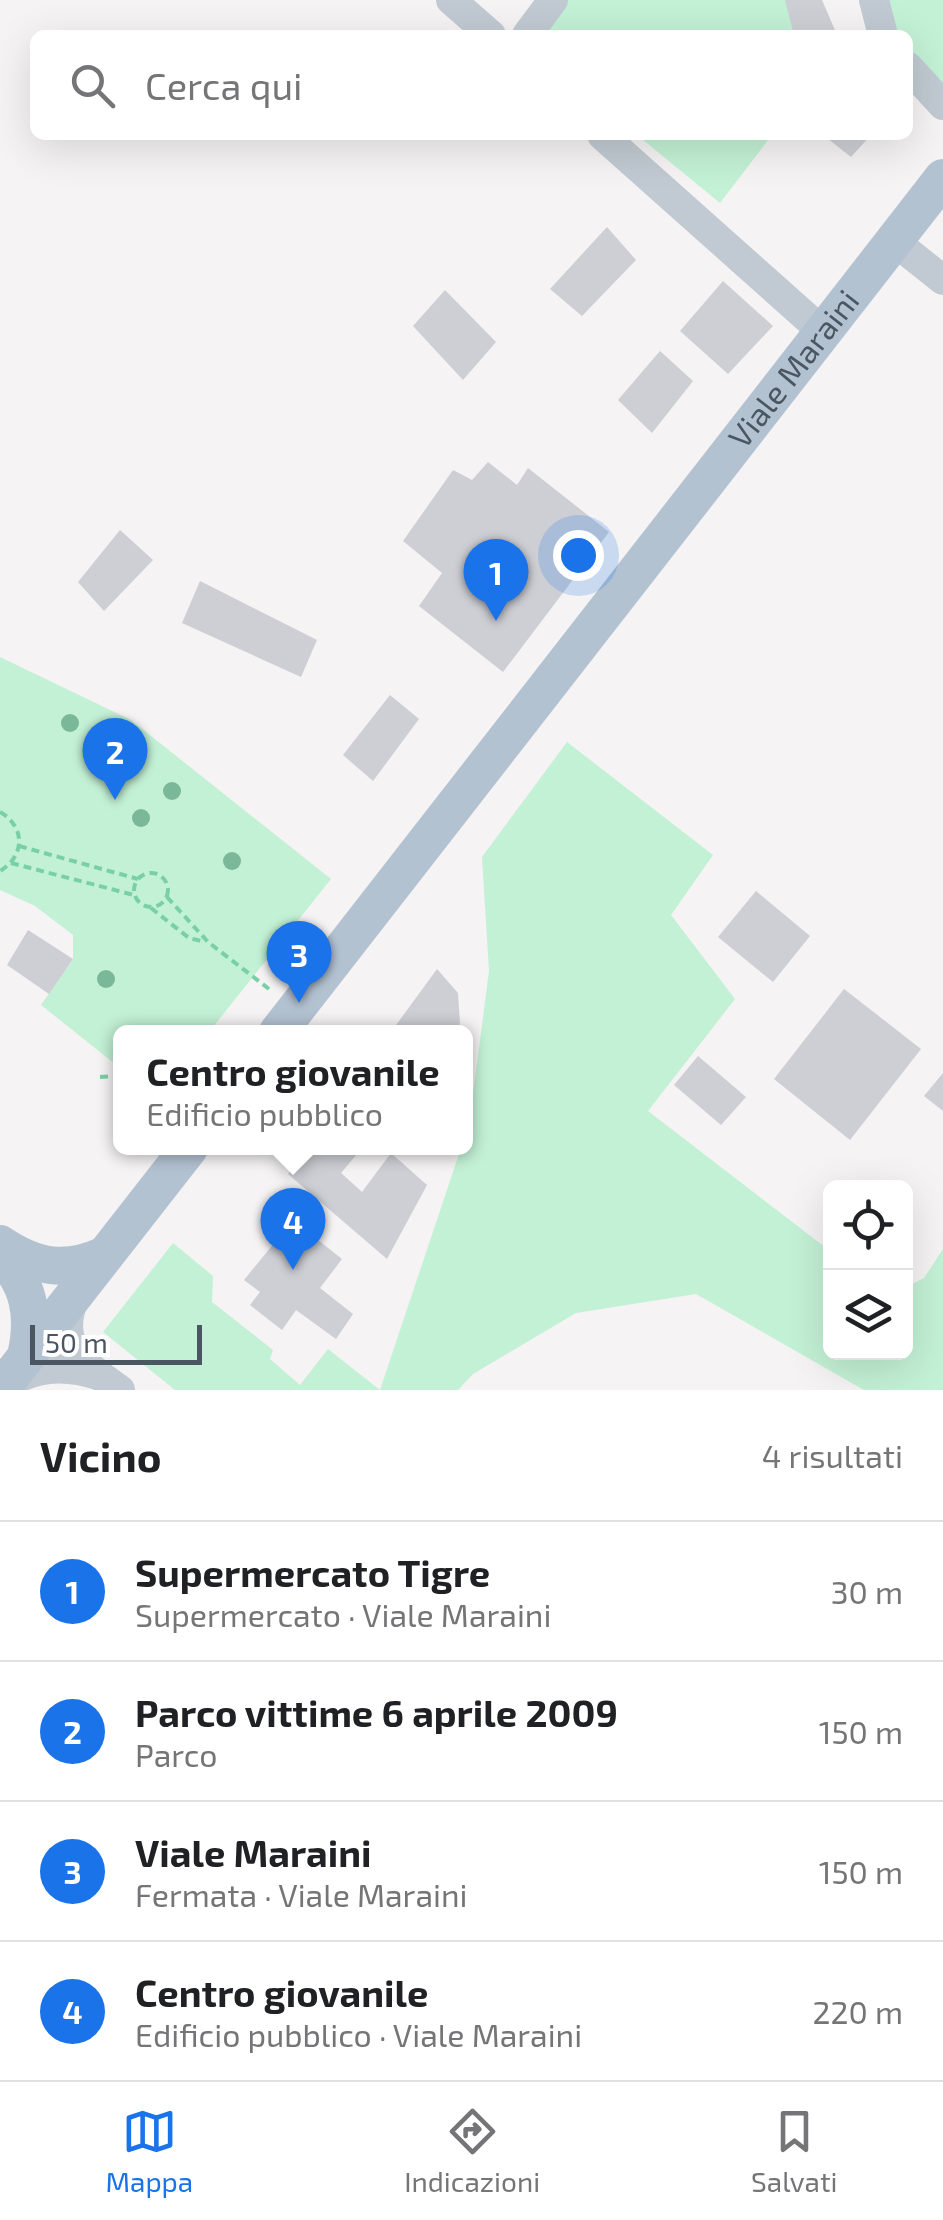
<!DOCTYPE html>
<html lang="it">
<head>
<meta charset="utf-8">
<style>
  :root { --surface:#fff; --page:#f6f6f6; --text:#202124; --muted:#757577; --line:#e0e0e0; --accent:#1a73e8 }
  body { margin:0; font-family:"Exo 2",sans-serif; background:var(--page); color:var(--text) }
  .controls { position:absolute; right:30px; bottom:30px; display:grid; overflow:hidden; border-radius:15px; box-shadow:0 10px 40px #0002 }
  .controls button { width:90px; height:90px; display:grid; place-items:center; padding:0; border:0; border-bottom:2px solid var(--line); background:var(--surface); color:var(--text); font:50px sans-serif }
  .scale { position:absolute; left:30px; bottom:25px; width:172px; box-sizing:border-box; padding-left:10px; border:5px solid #4a5661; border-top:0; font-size:28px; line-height:35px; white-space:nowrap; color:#4a5661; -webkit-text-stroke:8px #fff; paint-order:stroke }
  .you { position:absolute; left:578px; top:555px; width:35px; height:35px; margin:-25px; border:8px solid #fff; border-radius:50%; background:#1a73e8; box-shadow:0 0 0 15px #1a73e833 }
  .badge { display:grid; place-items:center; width:65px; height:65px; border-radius:50%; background:var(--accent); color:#fff; font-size:32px; font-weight:700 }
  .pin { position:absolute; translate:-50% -82px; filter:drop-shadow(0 2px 5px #0008) }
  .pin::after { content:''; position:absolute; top:52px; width:35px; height:30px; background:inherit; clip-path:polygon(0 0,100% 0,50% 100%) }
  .popup { position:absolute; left:113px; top:1025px; width:360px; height:130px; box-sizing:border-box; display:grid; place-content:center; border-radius:15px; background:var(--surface); filter:drop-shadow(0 2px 8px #0005); font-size:32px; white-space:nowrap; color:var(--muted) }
  .popup b { font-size:38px; color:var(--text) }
  .popup::after { content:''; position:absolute; left:50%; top:100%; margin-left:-20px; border:20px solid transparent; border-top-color:var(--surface) }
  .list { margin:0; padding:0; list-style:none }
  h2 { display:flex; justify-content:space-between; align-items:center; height:130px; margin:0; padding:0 40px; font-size:42px }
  h2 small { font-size:32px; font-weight:400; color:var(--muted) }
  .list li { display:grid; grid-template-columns:65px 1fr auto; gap:30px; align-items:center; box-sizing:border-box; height:140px; padding:0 40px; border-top:2px solid var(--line) }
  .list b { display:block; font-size:38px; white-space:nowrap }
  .list p { margin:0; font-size:32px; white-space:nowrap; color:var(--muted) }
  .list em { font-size:32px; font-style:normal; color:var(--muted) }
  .icon { flex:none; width:55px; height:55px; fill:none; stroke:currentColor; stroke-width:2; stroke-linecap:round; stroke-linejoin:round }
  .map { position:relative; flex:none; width:943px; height:1390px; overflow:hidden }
  .search { position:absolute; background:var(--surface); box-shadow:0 10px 40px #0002; left:30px; right:30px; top:30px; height:110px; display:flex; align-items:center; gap:25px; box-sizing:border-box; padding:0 35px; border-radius:15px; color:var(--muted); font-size:38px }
  .sheet { height:690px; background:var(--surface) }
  nav { display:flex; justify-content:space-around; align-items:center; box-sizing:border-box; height:140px; border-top:2px solid var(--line); background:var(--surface); font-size:28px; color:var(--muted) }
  nav a { display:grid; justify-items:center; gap:5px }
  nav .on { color:var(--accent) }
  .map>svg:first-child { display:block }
</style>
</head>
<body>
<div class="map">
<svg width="943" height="1390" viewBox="0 0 943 1390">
  <rect width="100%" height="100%" fill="#f5f3f3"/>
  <g fill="#c3f1d5">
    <polygon points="566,0 787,0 795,35 537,35"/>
    <polygon points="874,0 943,0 943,105 908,67 908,35 883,35"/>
    <polygon points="637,135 772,135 720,203"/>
    <polygon points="0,657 131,720 331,879 209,1032 120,1032 120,1068 41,1005 73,959 73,935 35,906 0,890"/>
    <polygon points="567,742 713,855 671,915 735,999 648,1111 830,1251 830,1352 906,1352 906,1287 924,1278 943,1249 943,1390 864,1390 696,1294 576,1313 473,1374 458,1390 175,1390 103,1332 173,1243 213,1276 212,1302 273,1350 270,1359 300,1385 328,1349 380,1390 461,1148 466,1148 489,971 482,857"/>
  </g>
  <g fill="#cdcfd5">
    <polygon points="785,0 822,0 837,35 794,35"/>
    <polygon points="823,135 871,135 851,157"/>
    <polygon points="607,227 636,260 582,316 550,289"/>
    <polygon points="723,281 773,326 728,374 680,331"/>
    <polygon points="445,290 496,342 463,380 413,326"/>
    <polygon points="660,351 693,381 652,433 618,400"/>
    <polygon points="488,462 517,485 528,468 609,532 503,672 419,606 442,573 403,541 453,470 472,480"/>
    <polygon points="120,530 153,560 104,611 78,582"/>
    <polygon points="200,581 317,640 301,677 182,623"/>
    <polygon points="390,695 419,719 373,781 343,755"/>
    <polygon points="756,891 810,936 773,982 718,937"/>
    <polygon points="28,930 73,959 49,994 7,965"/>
    <polygon points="437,969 458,993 460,1024 454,1032 391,1032"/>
    <polygon points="844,989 921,1049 850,1140 774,1079"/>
    <polygon points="698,1056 746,1097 721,1125 674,1085"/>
    <polygon points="943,1073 943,1111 924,1096"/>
    <polygon points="307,1148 362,1148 341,1173 362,1192 391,1153 427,1185 387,1259 288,1174"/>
    <polygon points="293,1220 342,1259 320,1288 353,1314 336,1339 296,1310 282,1330 250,1305 260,1292 244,1280"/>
  </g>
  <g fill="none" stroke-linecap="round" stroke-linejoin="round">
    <g stroke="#7ad0a6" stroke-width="4" stroke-dasharray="8 5" stroke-linecap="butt">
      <path d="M0 812C26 827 25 856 0 871"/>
      <polyline points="19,846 138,879"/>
      <polyline points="11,863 134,895"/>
      <circle cx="151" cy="890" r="17"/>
      <polyline points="167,897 208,942 269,989"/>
      <polyline points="151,908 189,938 205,942"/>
      <polyline points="100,1077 120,1076"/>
    </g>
    <g stroke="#c1cad2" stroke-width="30">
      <polyline points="451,0 491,35"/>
      <polyline points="874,0 883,35"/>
      <polyline points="527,35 553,0"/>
      <polyline points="908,67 943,105"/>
      <polyline points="602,135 823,332"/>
      <polyline points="894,241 943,280"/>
      <path d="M75 1297C54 1344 84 1364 120 1390"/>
      <path d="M4 1385C38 1366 64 1364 101 1376"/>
    </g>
    <g stroke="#b3c2d1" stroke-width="38">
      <path id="s1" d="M278 1032 943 178"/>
      <path d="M0 1244C36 1268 66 1273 105 1255"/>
      <path d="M0 1255C30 1283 35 1317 26 1356"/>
      <polyline points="0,1390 189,1148"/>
    </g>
  </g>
  <g fill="#7bb799">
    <circle cx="70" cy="723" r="9"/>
    <circle cx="172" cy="791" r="9"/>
    <circle cx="141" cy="818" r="9"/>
    <circle cx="232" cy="861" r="9"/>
    <circle cx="106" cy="979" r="9"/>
  </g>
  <g text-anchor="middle" stroke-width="10" stroke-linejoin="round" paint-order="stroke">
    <g font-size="32" fill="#4a5661" stroke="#fff">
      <text dy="11" stroke="none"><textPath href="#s1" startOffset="840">Viale Maraini</textPath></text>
    </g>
  </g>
</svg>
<div class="controls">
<button><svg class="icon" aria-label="locate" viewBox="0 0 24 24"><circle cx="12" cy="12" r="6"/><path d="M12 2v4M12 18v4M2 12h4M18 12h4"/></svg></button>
<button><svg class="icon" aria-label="layers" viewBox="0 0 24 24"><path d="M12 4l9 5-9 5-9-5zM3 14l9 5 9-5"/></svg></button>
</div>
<div class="scale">50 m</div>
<div class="you"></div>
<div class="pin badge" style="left:496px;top:621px">1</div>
<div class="pin badge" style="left:115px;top:800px">2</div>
<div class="pin badge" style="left:299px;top:1003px">3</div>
<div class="pin badge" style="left:293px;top:1270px">4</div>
<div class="popup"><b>Centro giovanile</b>Edificio pubblico</div>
<div class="search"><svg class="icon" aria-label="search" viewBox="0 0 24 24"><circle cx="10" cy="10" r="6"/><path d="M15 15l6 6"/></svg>Cerca qui</div>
</div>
<section class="sheet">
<h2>Vicino<small>4 risultati</small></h2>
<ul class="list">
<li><span class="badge">1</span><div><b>Supermercato Tigre</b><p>Supermercato · Viale Maraini</p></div><em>30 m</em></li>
<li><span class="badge">2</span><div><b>Parco vittime 6 aprile 2009</b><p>Parco</p></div><em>150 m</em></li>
<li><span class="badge">3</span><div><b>Viale Maraini</b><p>Fermata · Viale Maraini</p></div><em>150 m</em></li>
<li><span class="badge">4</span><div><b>Centro giovanile</b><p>Edificio pubblico · Viale Maraini</p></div><em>220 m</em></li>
</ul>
</section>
<nav>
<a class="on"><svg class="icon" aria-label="map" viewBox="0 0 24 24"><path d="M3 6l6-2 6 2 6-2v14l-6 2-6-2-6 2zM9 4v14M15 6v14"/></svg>Mappa</a>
<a><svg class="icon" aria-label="directions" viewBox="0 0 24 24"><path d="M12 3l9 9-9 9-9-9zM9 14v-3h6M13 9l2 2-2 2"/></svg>Indicazioni</a>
<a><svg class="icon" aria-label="saved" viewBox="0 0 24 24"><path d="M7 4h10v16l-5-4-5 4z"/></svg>Salvati</a>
</nav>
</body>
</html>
